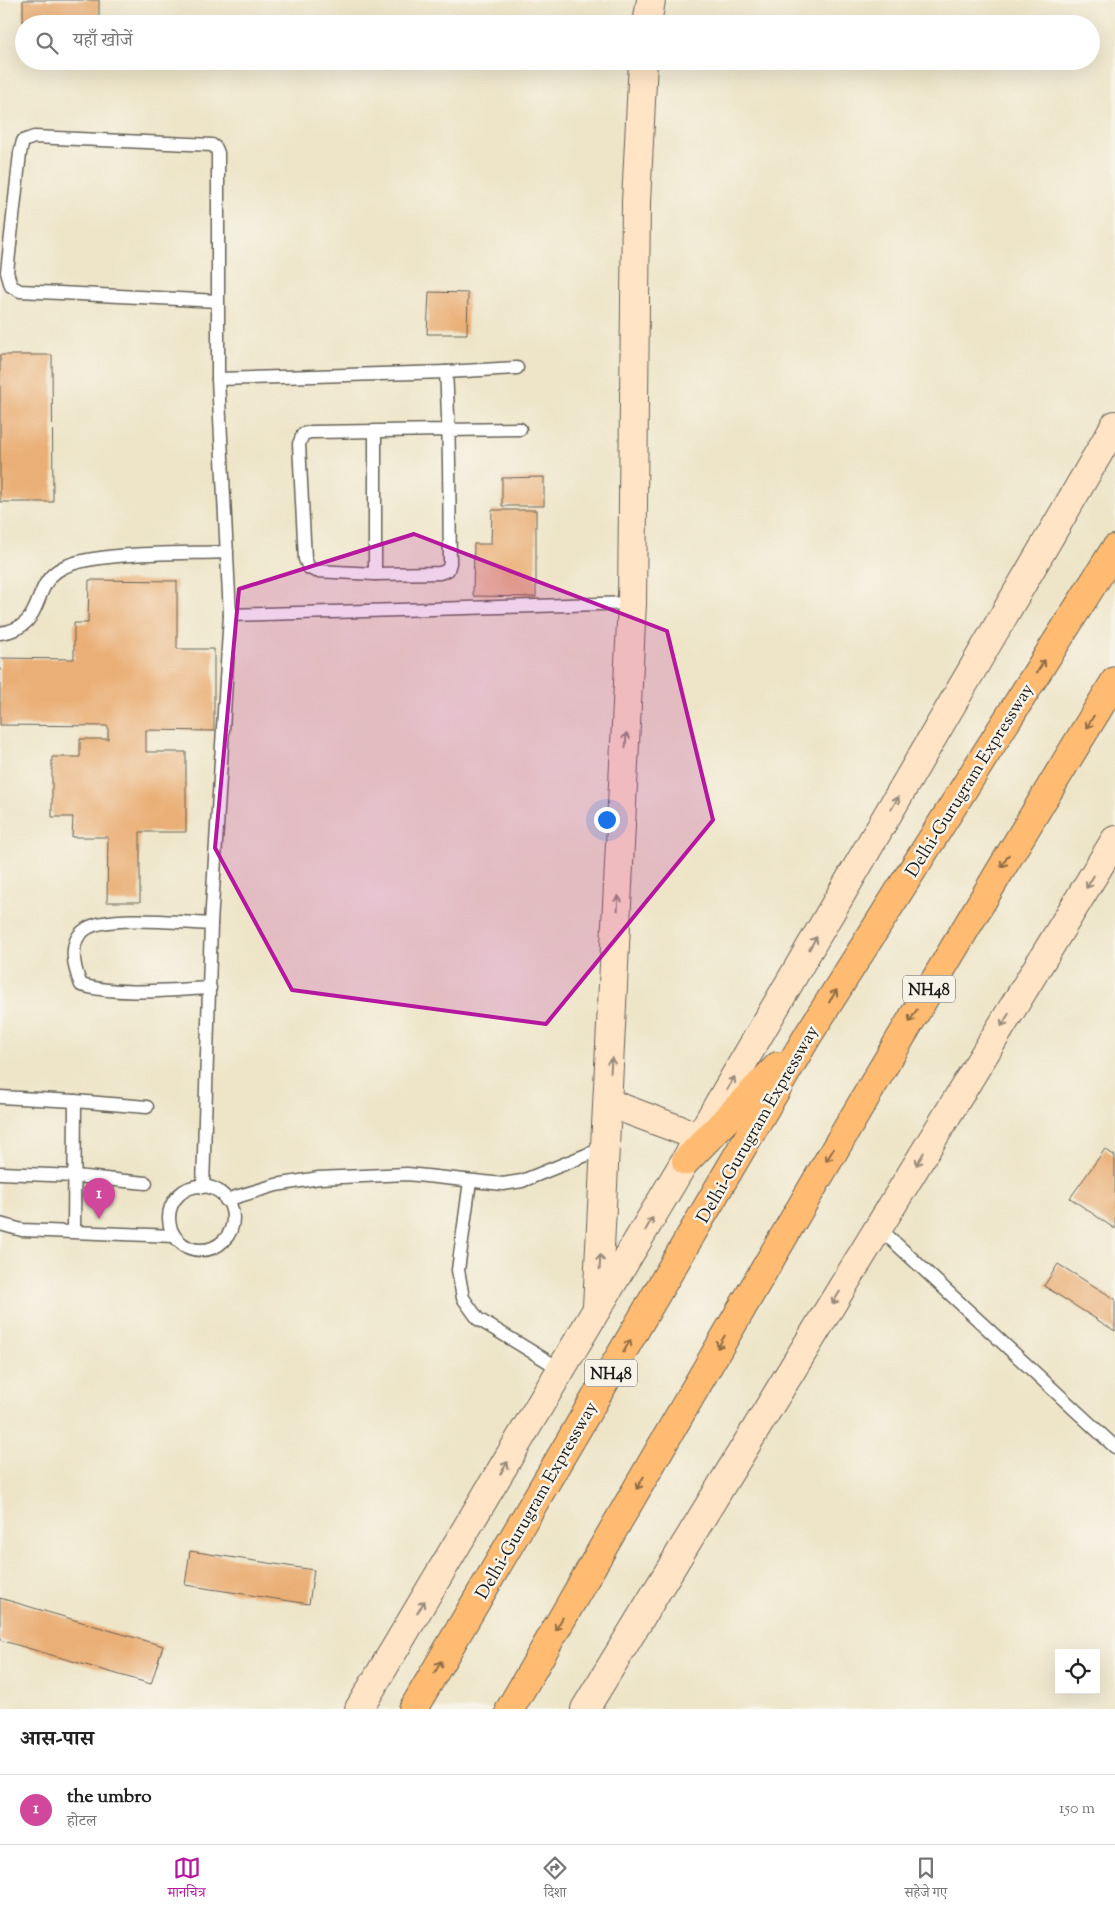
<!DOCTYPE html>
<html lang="hi">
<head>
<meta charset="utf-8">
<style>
  :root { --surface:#fff; --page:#f6f6f6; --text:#222; --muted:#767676; --line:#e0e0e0; --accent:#b5179e }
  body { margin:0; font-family:"Sorts Mill Goudy","Noto Serif Devanagari",serif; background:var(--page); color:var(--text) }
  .controls { position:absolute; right:15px; bottom:15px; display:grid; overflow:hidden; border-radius:0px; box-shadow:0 5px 20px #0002 }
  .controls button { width:45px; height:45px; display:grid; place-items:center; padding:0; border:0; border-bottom:1px solid var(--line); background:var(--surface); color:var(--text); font:25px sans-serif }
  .you { position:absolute; left:606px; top:819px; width:18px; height:18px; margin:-12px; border:4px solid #fff; border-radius:50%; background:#1a73e8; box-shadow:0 0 0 8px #1a73e833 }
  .badge { display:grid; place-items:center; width:32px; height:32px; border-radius:50%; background:var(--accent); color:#fff; font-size:16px; font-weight:700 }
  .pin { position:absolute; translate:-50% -41px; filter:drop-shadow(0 1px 2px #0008) }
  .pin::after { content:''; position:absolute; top:26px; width:18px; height:15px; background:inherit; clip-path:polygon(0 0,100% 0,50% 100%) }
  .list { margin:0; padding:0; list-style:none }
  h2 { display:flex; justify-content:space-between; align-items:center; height:65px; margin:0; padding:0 20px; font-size:21px }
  h2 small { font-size:16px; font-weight:400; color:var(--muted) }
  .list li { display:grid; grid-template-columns:32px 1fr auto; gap:15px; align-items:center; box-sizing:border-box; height:70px; padding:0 20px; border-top:1px solid var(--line) }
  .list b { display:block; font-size:19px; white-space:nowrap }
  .list p { margin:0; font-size:16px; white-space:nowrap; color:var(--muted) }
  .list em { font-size:16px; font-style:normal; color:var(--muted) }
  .icon { flex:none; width:28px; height:28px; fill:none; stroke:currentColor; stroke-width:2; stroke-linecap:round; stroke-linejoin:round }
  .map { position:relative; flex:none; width:1115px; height:1709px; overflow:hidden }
  .search { position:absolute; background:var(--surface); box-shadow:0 5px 20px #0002; left:15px; right:15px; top:15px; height:55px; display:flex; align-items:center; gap:12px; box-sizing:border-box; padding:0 18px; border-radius:28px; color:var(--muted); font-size:19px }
  .sheet { height:135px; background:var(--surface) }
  nav { display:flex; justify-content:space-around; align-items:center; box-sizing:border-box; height:70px; border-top:1px solid var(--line); background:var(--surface); font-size:14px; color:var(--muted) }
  nav a { display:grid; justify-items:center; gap:2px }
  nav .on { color:var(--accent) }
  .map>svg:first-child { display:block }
</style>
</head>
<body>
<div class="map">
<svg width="1115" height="1709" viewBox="0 0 1115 1709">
  <rect width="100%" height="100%" fill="#f7f3e8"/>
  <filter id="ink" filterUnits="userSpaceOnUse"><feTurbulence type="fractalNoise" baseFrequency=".02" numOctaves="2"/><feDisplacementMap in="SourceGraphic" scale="10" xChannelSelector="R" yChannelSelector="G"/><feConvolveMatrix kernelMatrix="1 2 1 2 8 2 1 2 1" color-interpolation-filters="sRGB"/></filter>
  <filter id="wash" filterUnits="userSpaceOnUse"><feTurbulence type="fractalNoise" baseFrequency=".0096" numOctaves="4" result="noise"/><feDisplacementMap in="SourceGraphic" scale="20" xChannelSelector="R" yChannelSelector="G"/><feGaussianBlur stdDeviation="1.12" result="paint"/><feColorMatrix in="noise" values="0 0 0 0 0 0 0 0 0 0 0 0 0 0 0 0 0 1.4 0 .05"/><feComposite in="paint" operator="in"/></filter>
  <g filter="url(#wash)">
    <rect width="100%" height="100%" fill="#eee5c8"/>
    <g id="blocks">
      <g fill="#eaaf76">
        <polygon points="23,0 99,0 99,23 23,22"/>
        <polygon points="429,292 468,293 467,334 427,334"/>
        <polygon points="0,355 52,355 53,502 0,502"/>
        <polygon points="544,477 544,506 502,506 502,478"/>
        <polygon points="492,510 536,510 536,597 473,596 474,544 491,544"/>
        <polygon points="89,580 177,581 177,649 214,649 214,731 146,730 146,752 186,752 186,832 140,832 140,902 107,902 108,837 72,837 73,817 52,817 52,757 80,757 80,739 108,739 108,726 0,725 0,658 74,659 74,623 88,623"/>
        <polygon points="1105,1149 1115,1156 1115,1229 1070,1198"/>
        <polygon points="1058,1264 1115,1299 1115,1331 1044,1286"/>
        <polygon points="190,1551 314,1570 309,1604 185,1585"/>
        <polygon points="0,1598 163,1646 151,1684 0,1640"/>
      </g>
    </g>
  </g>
  <g filter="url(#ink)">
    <use href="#blocks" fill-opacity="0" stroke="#666258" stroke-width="1"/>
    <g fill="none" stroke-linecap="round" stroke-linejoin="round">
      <defs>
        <g id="lane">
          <polyline points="446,372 517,368"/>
          <path d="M218 379 446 372C450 435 449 499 450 563L448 570 440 573 375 574 316 571 309 568 305 559 299 444 303 434 311 432 520 429"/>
          <polyline points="375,432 375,574"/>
          <polyline points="230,615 632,603"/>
          <path d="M0 633C48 627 29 585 62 568 94 551 187 554 227 552"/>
          <path d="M210 988C170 990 119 996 81 985 74 968 67 941 86 929 107 914 184 923 211 924"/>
          <polyline points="0,1097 75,1101 74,1231"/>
          <polyline points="75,1101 147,1107"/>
          <polyline points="0,1173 75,1176 146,1183"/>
          <polyline points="470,1181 458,1270 463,1298 478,1319 562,1370"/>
          <circle cx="201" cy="1218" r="32"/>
          <polyline points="203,1187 211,924 230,615 218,379 218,153 216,148 212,145 34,137 23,141 20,153 7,272 11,286 20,291 218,301"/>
          <polyline points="226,1200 276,1185 319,1178 407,1174 503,1184 522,1181 606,1147"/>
          <polyline points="0,1224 22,1230 174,1236"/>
          <polyline points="878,1227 1115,1447"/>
        </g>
        <g id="secondary">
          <polyline points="647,24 651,0"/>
          <polyline points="609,1103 699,1137"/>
          <polyline points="597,1307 632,603 636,202 643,61"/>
          <polyline points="359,1709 704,1129 1115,425"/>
          <polyline points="585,1709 1115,840"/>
        </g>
        <g id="highway">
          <polyline points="686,1161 778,1066"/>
          <polyline points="413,1709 807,1037 1115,549"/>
          <path d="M510 1709C708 1364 908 1020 1115 681"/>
        </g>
      </defs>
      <use href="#lane" stroke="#666258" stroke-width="15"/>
      <use href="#secondary" stroke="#666258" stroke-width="30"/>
      <use href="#highway" stroke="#666258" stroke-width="30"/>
      <use href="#lane" stroke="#fff" stroke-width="12"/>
      <use href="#secondary" stroke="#ffe4c6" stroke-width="28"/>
      <use href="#highway" stroke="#ffbb71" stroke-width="28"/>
    </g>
    <defs><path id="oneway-shaft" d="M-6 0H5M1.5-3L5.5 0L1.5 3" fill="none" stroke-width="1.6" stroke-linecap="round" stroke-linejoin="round" transform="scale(1.25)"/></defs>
    <g stroke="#8e6c46">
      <use href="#oneway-shaft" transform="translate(1041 666) rotate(-58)"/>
      <use href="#oneway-shaft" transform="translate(1090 722) rotate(121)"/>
      <use href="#oneway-shaft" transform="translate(1005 861) rotate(121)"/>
      <use href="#oneway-shaft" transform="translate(833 996) rotate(-58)"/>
      <use href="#oneway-shaft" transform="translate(913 1016) rotate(121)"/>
      <use href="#oneway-shaft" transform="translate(830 1155) rotate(121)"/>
      <use href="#oneway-shaft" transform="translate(721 1342) rotate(120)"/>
      <use href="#oneway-shaft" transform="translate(627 1346) rotate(-60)"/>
      <use href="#oneway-shaft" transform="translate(640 1483) rotate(120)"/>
      <use href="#oneway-shaft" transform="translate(559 1624) rotate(120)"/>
      <use href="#oneway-shaft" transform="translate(438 1667) rotate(-60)"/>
    </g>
    <g stroke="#998a7a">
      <use href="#oneway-shaft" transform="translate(626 740) rotate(-87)"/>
      <use href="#oneway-shaft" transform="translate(895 803) rotate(-60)"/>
      <use href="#oneway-shaft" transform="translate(1090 882) rotate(121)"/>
      <use href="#oneway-shaft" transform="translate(618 903) rotate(-87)"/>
      <use href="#oneway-shaft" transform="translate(813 943) rotate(-60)"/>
      <use href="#oneway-shaft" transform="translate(1005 1020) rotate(121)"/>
      <use href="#oneway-shaft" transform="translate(611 1065) rotate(-87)"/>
      <use href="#oneway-shaft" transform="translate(731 1083) rotate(-60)"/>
      <use href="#oneway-shaft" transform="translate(920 1159) rotate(121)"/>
      <use href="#oneway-shaft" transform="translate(649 1224) rotate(-60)"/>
      <use href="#oneway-shaft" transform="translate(600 1262) rotate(-87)"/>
      <use href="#oneway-shaft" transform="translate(836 1298) rotate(121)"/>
      <use href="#oneway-shaft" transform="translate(504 1468) rotate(-59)"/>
      <use href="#oneway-shaft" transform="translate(421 1607) rotate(-59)"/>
    </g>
  </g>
  <path fill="#b5179e" fill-opacity="0.2" stroke="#b5179e" stroke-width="4" stroke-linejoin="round" d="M414 534 667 631 713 820 546 1024 292 990 215 848 239 589Z"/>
  <g text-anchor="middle" stroke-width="5" stroke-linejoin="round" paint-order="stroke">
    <g fill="#f7f3e8" stroke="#5e5c59" stroke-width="1">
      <rect x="903" y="975.5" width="52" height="27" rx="4"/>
      <rect x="585" y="1359.5" width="52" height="27" rx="4"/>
    </g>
    <g font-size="16" font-weight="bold" fill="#1c1c1c">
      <text x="929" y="995">NH48</text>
      <text x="611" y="1379">NH48</text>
    </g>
    <g font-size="18" fill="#1c1c1c" stroke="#f7f3e8">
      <text transform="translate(969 780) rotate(-58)" y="6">Delhi-Gurugram Expressway</text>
      <text transform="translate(757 1124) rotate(-60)" y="6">Delhi-Gurugram Expressway</text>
      <text transform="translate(536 1500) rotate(-60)" y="6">Delhi-Gurugram Expressway</text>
    </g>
  </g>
</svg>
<div class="controls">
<button><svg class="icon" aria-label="locate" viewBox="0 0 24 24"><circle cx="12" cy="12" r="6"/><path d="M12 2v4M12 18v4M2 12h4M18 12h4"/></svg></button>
</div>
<div class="you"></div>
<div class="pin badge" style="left:99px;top:1219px;background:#d1479c">1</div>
<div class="search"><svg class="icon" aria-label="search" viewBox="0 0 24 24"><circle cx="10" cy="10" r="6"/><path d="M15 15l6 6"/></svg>यहाँ खोजें</div>
</div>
<section class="sheet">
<h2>आस-पास<small></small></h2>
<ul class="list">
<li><span class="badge" style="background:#d1479c">1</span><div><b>the umbro</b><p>होटल</p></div><em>150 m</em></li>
</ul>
</section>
<nav>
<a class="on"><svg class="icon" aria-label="map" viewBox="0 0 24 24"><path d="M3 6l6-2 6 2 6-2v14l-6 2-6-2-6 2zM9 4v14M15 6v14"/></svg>मानचित्र</a>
<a><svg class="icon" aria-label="directions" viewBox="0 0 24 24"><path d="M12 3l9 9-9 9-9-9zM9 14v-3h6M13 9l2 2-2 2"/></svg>दिशा</a>
<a><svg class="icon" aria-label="saved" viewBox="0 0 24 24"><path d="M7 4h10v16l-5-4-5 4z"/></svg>सहेजे गए</a>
</nav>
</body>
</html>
